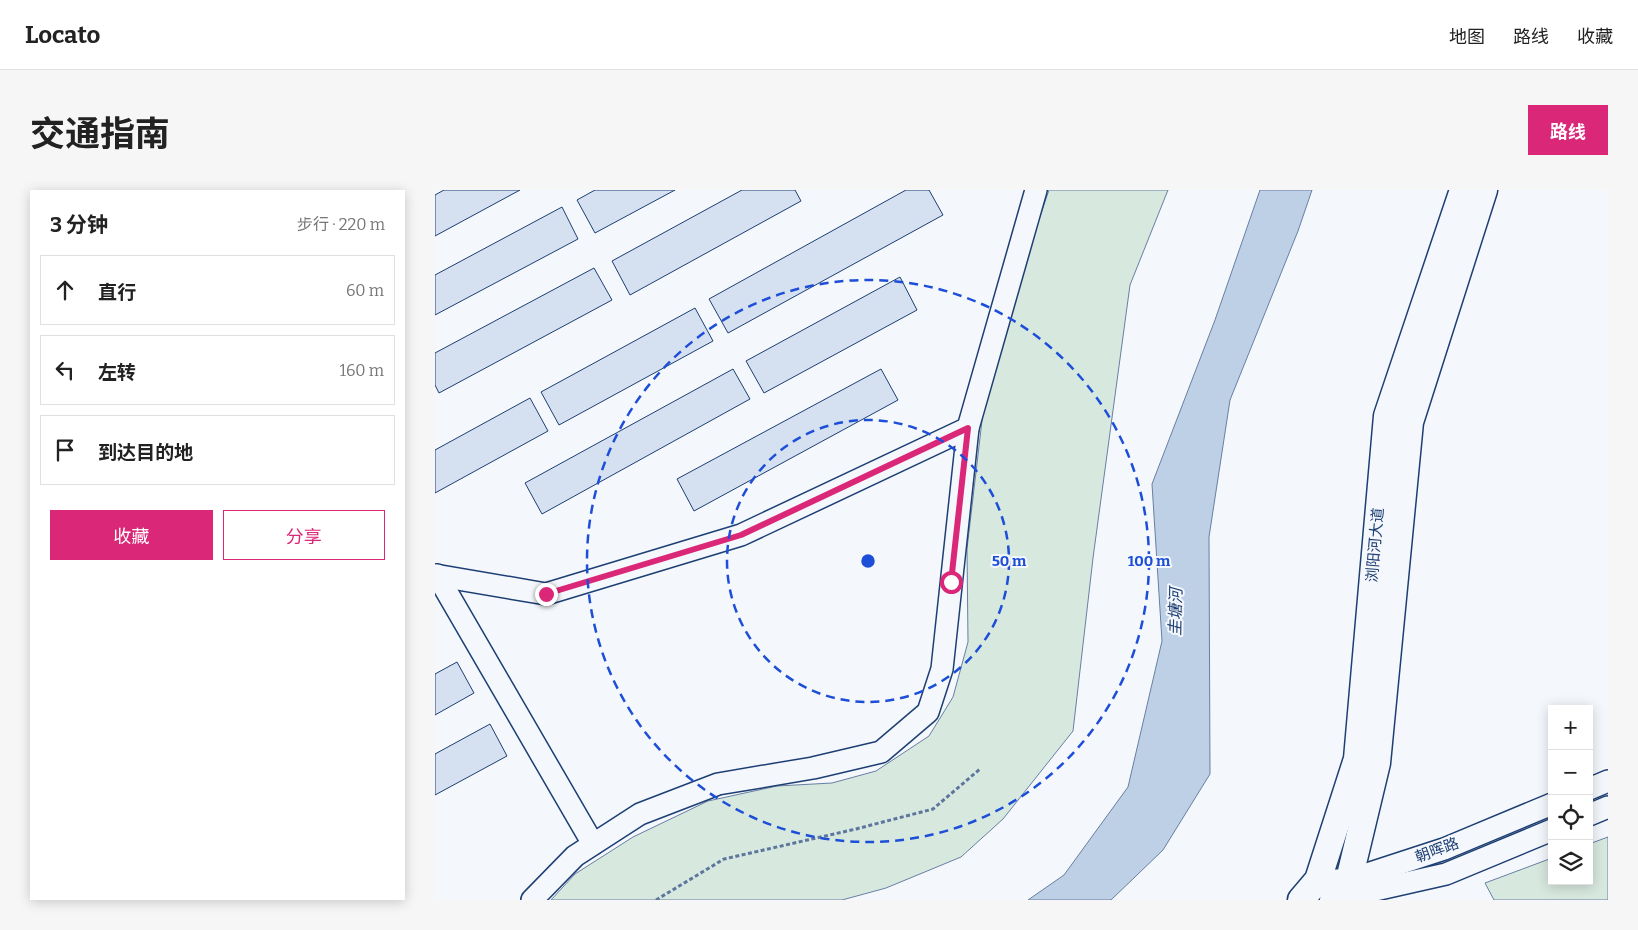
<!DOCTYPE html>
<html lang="zh">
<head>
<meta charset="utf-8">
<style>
  :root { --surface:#fff; --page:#f6f6f6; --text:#222; --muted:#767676; --line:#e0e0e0; --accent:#db2777 }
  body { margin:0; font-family:Bitter,"Noto Sans SC",serif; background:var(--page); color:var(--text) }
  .controls { position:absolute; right:15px; bottom:15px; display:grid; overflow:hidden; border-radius:0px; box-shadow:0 2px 12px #0003 }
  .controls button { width:45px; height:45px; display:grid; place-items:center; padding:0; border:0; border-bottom:1px solid var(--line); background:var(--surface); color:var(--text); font:25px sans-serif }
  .stop { position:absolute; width:15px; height:15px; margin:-11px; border:4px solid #db2777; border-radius:50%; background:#fff }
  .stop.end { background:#db2777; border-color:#fff; box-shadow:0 1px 5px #0008 }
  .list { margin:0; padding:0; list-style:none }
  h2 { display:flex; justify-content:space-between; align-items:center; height:65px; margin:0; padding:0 20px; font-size:21px }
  h2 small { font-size:16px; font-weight:400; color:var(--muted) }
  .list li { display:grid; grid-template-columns:32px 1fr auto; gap:15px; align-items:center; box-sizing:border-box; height:70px; margin:0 10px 10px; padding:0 10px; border:1px solid var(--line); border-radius:0px }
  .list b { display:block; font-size:19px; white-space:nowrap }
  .list em { font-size:16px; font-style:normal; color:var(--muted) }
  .actions { display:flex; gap:10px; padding:15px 20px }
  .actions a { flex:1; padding:11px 0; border:1px solid var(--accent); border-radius:0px; text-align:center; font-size:18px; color:var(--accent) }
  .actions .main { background:var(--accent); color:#fff }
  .icon { flex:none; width:28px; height:28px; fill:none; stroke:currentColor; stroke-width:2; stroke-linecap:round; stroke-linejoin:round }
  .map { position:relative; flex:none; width:1173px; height:710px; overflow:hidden; border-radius:0px }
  header { display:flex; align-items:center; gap:30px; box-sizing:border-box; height:70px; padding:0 25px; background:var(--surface); border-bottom:1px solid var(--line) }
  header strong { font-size:24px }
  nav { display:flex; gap:28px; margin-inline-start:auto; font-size:18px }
  .intro { display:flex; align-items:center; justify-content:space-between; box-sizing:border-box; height:120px; padding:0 30px }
  h1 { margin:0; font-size:35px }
  .button { padding:12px 22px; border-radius:0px; background:var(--accent); color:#fff; font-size:18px; font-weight:700 }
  main { display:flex; gap:30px; padding:0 30px }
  aside { flex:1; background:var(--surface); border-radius:0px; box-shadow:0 2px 12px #0003 }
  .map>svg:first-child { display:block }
</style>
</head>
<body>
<header>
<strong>Locato</strong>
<nav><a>地图</a><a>路线</a><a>收藏</a></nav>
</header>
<div class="intro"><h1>交通指南</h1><a class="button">路线</a></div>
<main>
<aside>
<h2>3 分钟<small>步行 · 220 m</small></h2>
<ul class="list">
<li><svg class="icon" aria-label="ahead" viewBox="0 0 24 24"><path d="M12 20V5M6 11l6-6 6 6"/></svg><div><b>直行</b></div><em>60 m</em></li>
<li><svg class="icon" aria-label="left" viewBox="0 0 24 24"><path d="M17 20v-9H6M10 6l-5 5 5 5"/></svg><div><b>左转</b></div><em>160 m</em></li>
<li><svg class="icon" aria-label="arrive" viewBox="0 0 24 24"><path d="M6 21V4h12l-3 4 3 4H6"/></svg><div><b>到达目的地</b></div></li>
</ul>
<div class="actions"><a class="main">收藏</a><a>分享</a></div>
</aside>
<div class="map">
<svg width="1173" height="710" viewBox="0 0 1173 710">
  <rect width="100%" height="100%" fill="#f4f7fb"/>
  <g fill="#d7e8df" stroke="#687fa3">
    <polygon points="614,0 733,0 695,95 658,368 638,541 568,629 526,667 451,698 407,710 116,710 140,684 198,647 273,611 342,596 397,593 441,581 494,546 518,507 533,452 532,359 548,222 573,121"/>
    <polygon points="1173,647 1173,710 1059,710 1050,693 1117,668 1117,691 1154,691 1154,654"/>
  </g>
  <polygon fill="#bed0e5" stroke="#687fa3" points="825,0 877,0 863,41 795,210 774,347 775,584 728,660 676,710 593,710 629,685 693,597 727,451 717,294 780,130"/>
  <g fill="#d5e0f0" stroke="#1d3f73">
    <polygon points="9,0 85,0 0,46 0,5"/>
    <polygon points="160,0 240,0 160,43 142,10"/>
    <polygon points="307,0 360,0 366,11 195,105 177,71"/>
    <polygon points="471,0 494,0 508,25 293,143 274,109"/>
    <polygon points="127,17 143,49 0,125 0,85"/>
    <polygon points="159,78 177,110 4,203 0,195 0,163"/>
    <polygon points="465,87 482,120 329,203 311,171"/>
    <polygon points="260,118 278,151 124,235 106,202"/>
    <polygon points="298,179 315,209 107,324 90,293"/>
    <polygon points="446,179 463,210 259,321 242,289"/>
    <polygon points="95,208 113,241 0,303 0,260"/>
    <polygon points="22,472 39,503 0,525 0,484"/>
    <polygon points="55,534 72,566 0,605 0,564"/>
  </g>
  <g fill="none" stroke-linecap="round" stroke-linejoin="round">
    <defs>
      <g id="minor">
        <polyline points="0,385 111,404 306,345 533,238"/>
        <polyline points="2,385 158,654"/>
        <polyline points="1154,599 1173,591"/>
        <polyline points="1154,625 1173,617"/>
        <polyline points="901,690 914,690 1009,659 1117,614"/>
        <polyline points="97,710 140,666 205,624 283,594 378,578 446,562 493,522 507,479 533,238 601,0"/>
        <polyline points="896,710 1011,684 1117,640"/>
      </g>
      <g id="major">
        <polyline points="866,710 883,690 922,569 952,226 1028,0"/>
        <polyline points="898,710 914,690 942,573 975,232 1049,0"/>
      </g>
    </defs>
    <use href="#minor" stroke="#1d3f73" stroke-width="24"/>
    <use href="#major" stroke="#1d3f73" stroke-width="29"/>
    <polyline stroke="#5e769c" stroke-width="3" stroke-dasharray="4 2.5" stroke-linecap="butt" points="221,710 289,669 421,639 498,619 545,579"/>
    <use href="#minor" stroke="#f4f7fb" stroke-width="21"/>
    <use href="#major" stroke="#f4f7fb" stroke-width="26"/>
  </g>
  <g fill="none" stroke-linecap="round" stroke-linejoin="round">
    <polyline stroke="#db2777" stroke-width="6" points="111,404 306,345 533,238 516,392"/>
  </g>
  <g fill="none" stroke="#1d4ed8" stroke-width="2.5" stroke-dasharray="9 6">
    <circle cx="433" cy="371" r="141"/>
    <circle cx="433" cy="371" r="281"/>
  </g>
  <g text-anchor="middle" stroke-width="4" stroke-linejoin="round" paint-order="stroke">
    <g font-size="15" fill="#1d3f73" stroke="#f4f7fb">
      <text transform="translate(940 355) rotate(-85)" y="5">浏阳河大道</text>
      <text transform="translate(1002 660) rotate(-20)" y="5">朝晖路</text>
    </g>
    <g font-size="16" font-style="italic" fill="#1d3f73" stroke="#f4f7fb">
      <text transform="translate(740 422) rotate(-89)" y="6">圭塘河</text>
    </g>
  </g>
  <circle cx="433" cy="371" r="8" fill="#1d4ed8" stroke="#f4f7fb" stroke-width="2.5"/>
  <g font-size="15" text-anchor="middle" font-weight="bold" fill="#1d4ed8" stroke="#f4f7fb" stroke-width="4" stroke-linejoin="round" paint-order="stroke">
    <text x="574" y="376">50 m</text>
    <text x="714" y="376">100 m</text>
  </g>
</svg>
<div class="controls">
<button>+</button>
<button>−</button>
<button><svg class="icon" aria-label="locate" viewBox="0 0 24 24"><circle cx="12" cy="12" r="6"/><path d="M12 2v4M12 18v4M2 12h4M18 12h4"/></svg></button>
<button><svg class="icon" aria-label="layers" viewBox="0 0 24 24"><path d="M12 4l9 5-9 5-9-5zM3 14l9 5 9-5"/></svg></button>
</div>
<div class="stop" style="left:516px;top:392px"></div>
<div class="stop end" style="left:111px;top:404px"></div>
</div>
</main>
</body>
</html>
